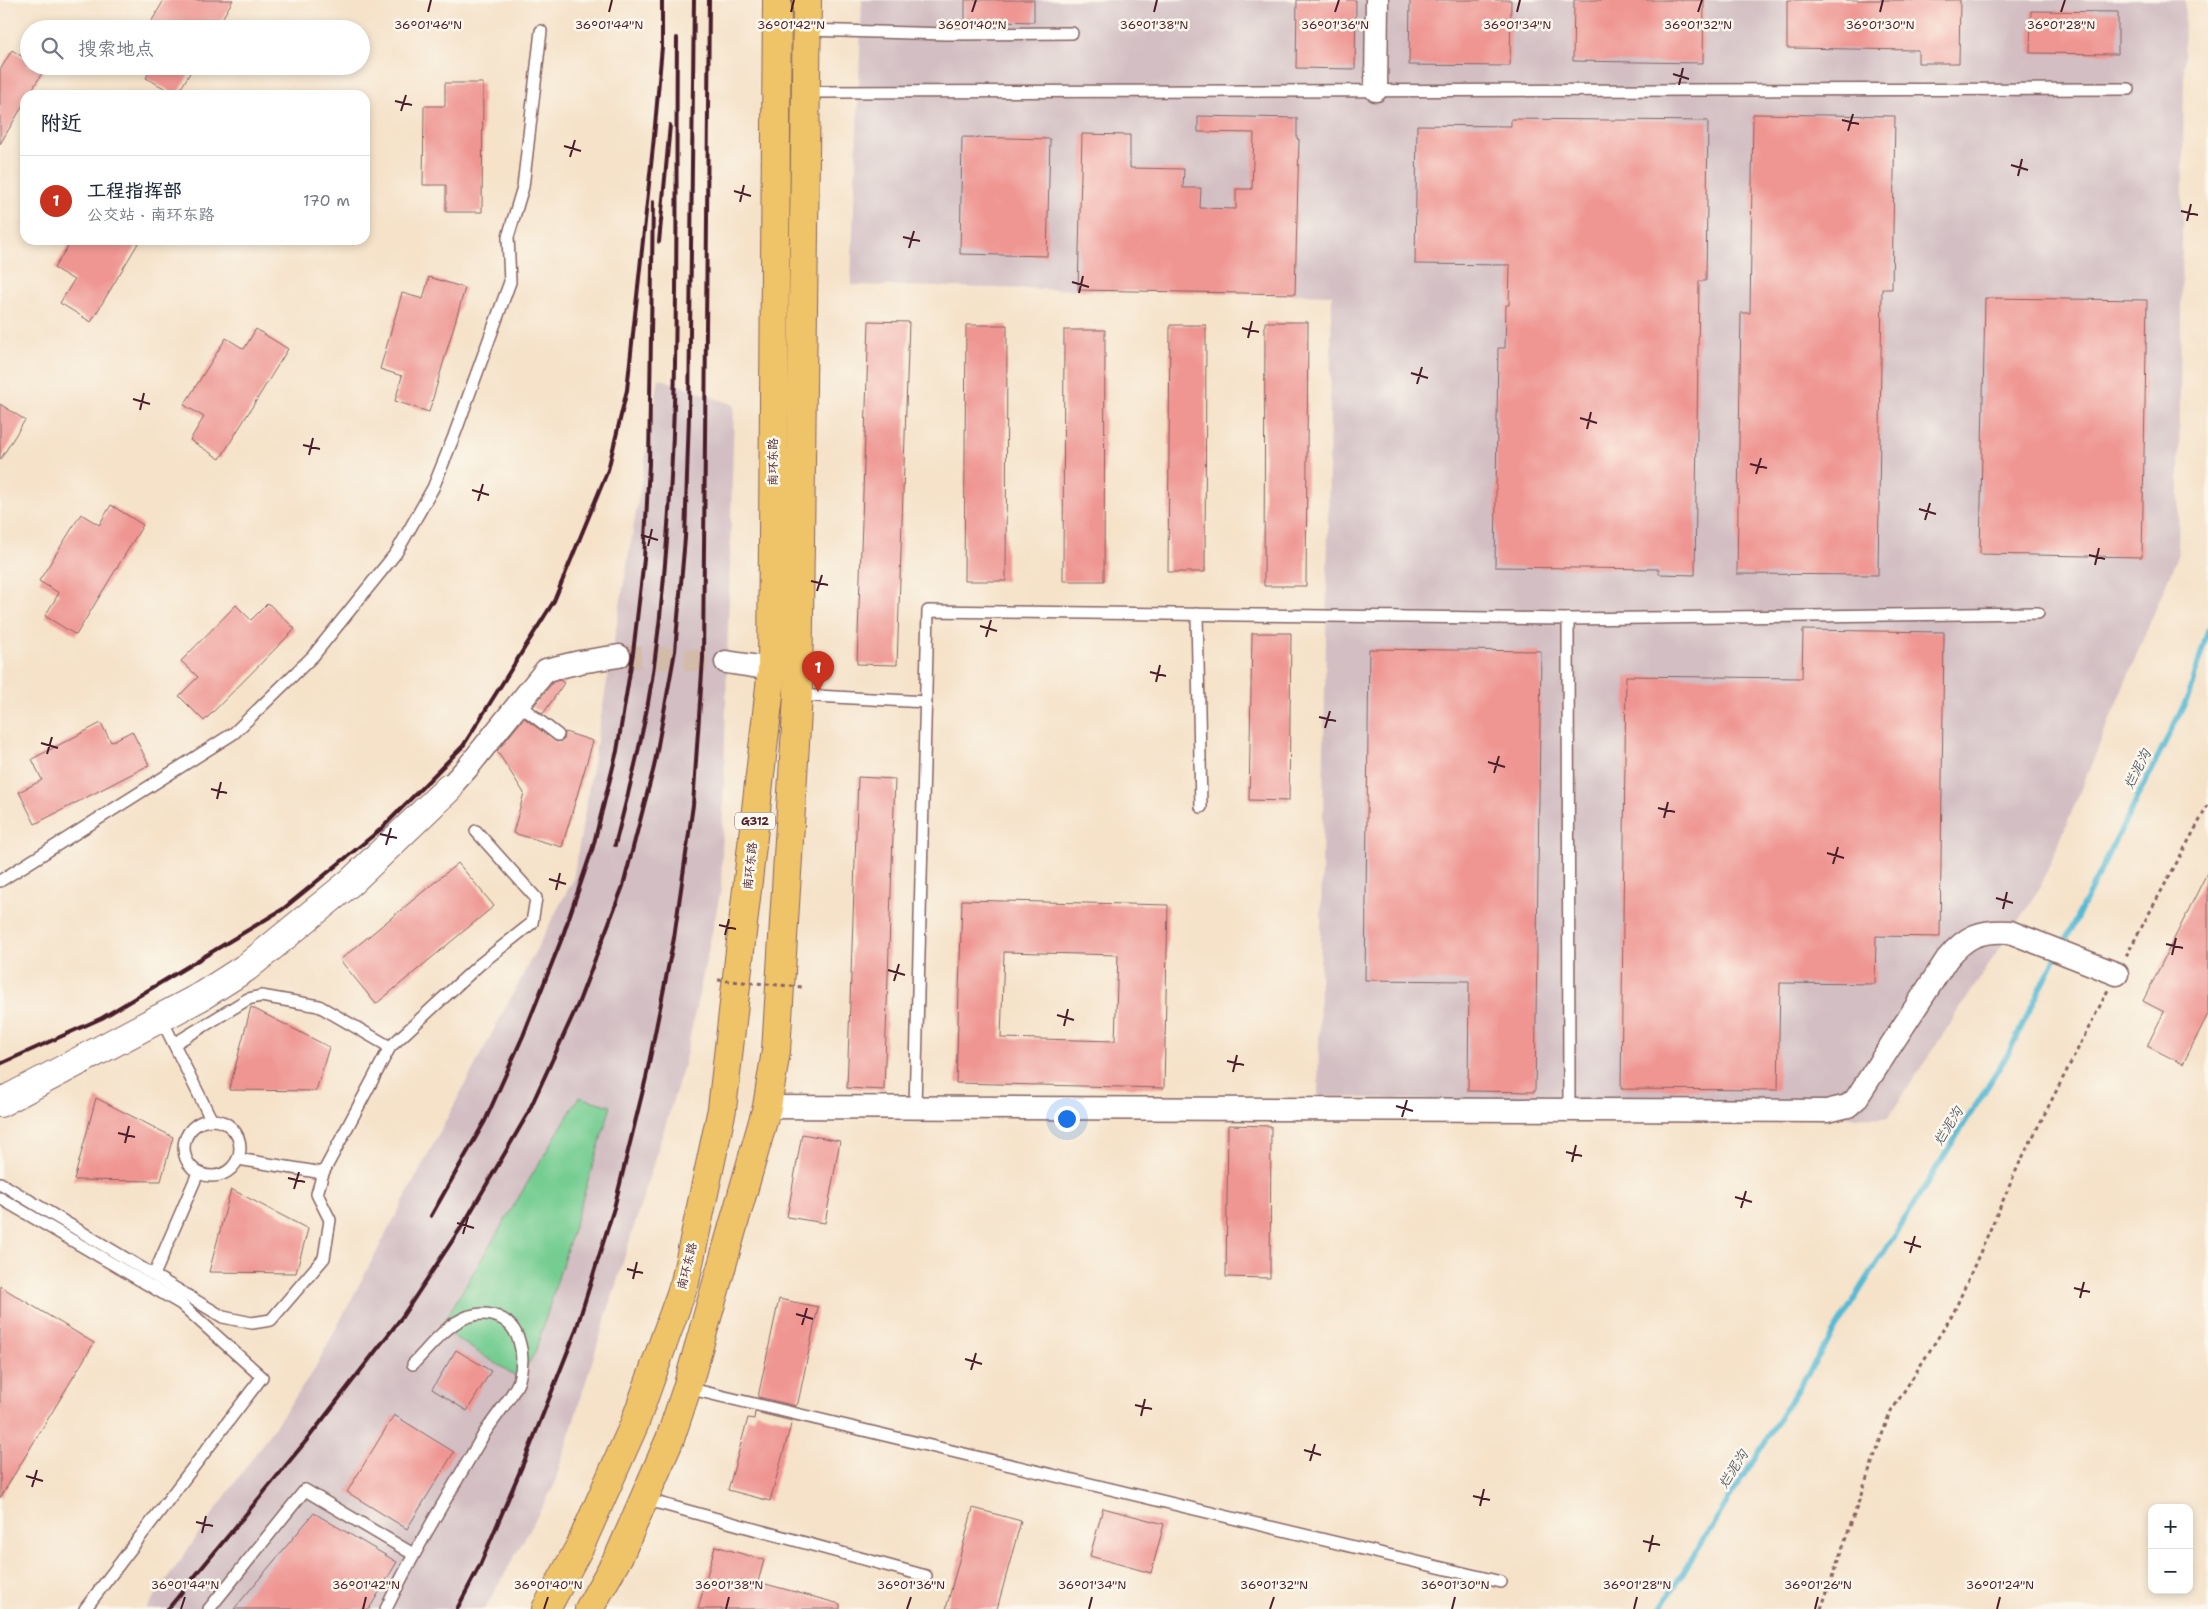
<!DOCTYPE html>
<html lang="zh">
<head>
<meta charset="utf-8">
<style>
  :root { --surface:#fff; --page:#f6f6f7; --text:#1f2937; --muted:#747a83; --line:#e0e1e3; --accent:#c8321e }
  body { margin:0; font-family:"Shantell Sans","LXGW WenKai TC",sans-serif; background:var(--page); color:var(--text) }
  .controls { position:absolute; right:15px; bottom:15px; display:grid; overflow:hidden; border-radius:10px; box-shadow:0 2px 8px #0003 }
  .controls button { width:45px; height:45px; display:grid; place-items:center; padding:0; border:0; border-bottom:1px solid var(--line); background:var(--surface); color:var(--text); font:25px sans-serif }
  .you { position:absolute; left:1066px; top:1118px; width:18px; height:18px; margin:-12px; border:4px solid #fff; border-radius:50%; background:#1a73e8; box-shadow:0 0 0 8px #1a73e833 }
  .badge { display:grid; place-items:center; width:32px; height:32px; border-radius:50%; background:var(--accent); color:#fff; font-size:16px; font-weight:700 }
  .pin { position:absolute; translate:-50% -41px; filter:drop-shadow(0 1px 2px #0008) }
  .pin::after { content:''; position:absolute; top:26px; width:18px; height:15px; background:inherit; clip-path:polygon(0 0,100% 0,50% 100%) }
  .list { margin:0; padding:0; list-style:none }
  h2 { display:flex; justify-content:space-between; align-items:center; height:65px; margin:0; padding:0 20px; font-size:21px }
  h2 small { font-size:16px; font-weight:400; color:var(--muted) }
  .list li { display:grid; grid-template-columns:32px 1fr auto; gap:15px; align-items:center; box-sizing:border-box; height:90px; padding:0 20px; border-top:1px solid var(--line) }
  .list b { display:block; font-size:19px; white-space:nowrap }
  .list p { margin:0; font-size:16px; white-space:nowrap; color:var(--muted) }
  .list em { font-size:16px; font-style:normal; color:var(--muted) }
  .icon { flex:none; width:28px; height:28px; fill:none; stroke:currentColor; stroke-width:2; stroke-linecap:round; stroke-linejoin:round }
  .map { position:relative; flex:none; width:2208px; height:1609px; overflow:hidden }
  .search { position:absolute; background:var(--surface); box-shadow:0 2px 8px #0003; left:20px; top:20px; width:350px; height:55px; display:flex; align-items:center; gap:12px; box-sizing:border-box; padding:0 18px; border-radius:28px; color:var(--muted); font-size:19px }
  .panel { position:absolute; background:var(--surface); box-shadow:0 2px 8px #0003; left:20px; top:90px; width:350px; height:155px; border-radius:15px }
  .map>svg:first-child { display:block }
</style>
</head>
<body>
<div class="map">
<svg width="2208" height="1609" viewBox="0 0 2208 1609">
  <rect width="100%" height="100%" fill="#fbf7ec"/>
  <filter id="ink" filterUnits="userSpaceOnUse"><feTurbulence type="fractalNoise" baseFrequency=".02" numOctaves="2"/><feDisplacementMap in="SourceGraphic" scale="10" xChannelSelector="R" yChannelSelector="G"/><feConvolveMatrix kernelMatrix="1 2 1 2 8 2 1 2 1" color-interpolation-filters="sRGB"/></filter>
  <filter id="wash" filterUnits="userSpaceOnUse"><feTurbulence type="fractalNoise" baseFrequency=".0096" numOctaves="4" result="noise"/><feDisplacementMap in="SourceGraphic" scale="20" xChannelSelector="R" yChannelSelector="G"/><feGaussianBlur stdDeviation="1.12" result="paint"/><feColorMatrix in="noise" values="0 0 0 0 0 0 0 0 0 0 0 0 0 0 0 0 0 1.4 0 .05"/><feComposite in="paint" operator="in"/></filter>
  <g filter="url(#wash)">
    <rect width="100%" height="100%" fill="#f5e2c9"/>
    <g fill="#d2bec3">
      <polygon points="862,0 2185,0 2178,555 2041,886 1888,1118 1318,1096 1332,295 851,285"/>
      <polygon points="659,378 734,405 721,890 684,1065 553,1488 485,1609 146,1609 313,1372 573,880"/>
    </g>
    <polygon fill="#76cd92" stroke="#60765e" points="579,1097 611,1106 535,1353 519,1378 440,1328"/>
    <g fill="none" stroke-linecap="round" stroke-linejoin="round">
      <g stroke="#56bad4" stroke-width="5.5">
        <polyline points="2062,947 2189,695 2208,630"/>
        <polyline points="1660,1609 2008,1054 2057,955"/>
      </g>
    </g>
    <g id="blocks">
      <g fill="#ef9693" fill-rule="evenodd">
        <polygon points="164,0 233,0 216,29 147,29"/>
        <polygon points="965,0 1034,0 1034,22 965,20"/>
        <polygon points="1297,0 1356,0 1355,69 1296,68"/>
        <polygon points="1410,0 1511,0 1510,66 1409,65"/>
        <polygon points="1574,0 1704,0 1703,63 1573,61"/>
        <polygon points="1787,0 1960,0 1959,63 1918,63 1918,50 1787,48"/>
        <polygon points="2031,11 2118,12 2118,54 2030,53"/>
        <polygon points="12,50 29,61 29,66 38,66 44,70 29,95 25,95 25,102 0,144 0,70"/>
        <polygon points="152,66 194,66 177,95 146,78"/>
        <polygon points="445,83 483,83 482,212 446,212 446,185 423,185 424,106 445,106"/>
        <polygon points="1753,114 1895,116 1892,289 1882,289 1878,575 1737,574 1741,313 1750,313"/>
        <polygon points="1198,116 1297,118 1297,139 1299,139 1295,294 1078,290 1082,134 1130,135 1130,168 1184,169 1183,188 1201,188 1200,208 1236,209 1236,189 1252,189 1254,133 1198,132"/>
        <polygon points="1511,119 1708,121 1706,281 1699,281 1695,575 1659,574 1659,569 1495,567 1498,348 1505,348 1506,305 1509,305 1510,265 1415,264 1417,125 1511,126"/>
        <polygon points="962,137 1050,139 1047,256 960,254"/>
        <polygon points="72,240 140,240 91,322 60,303 74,280 54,268"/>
        <polygon points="429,277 465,288 429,412 395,401 402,376 380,369 402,293 423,299"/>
        <polygon points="1985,298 2147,300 2142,557 1980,554"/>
        <polygon points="869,321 909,322 897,665 857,664"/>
        <polygon points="1265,322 1308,322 1306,586 1264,586"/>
        <polygon points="966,325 1007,325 1006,581 964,581"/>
        <polygon points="1170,325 1206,325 1205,572 1168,572"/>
        <polygon points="256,329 288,349 220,459 190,440 204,417 184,405 226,338 244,349"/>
        <polygon points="1064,330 1105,330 1104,581 1063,581"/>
        <polygon points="0,404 25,420 0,460"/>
        <polygon points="111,505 143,525 76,635 45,616 59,593 39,581 81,514 99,525"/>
        <polygon points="268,603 295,629 204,721 179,696 198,677 181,661 236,605 251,620"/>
        <polygon points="1803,630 1944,632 1940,937 1876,936 1875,984 1780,983 1778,1090 1621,1089 1626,676 1802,678"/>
        <polygon points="1252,633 1291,633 1289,801 1249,800"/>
        <polygon points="1369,649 1541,651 1535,1092 1468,1091 1469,981 1365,980"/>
        <polygon points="560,680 564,683 543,714 533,707 553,682"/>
        <polygon points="524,718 557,742 564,740 565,732 593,741 562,847 513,833 524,793 497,751"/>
        <polygon points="101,723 111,742 132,731 149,765 35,824 19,792 42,780 32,759"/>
        <polygon points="858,777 895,779 884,1090 847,1088"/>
        <polygon points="458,863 494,906 376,1004 340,960"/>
        <polygon points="2208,871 2208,1014 2183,1064 2147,1046 2164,1012 2143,1001"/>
        <path d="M962 900 1168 905 1164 1088 956 1083ZM1004 952 1118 955 1115 1041 1001 1038Z"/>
        <polygon points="251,1007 329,1047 316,1091 229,1090"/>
        <polygon points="96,1098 173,1137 161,1181 74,1180"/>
        <polygon points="1228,1125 1271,1126 1270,1278 1226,1277"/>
        <polygon points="802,1134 840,1141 825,1223 787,1217"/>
        <polygon points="231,1189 308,1229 296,1273 209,1272"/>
        <polygon points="0,1286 94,1343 0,1498"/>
        <polygon points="779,1299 818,1307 798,1403 796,1406 758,1397"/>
        <polygon points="456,1350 491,1371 467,1411 432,1389"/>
        <polygon points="755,1412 792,1421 770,1501 728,1490 748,1418 754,1419"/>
        <polygon points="394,1415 454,1452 407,1529 347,1492"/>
        <polygon points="973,1508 1021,1521 997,1609 946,1609"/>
        <polygon points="1103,1508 1164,1524 1151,1573 1090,1556"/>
        <polygon points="314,1513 397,1562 369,1609 234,1609"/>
        <polygon points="715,1546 764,1560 758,1582 840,1604 840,1609 698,1609"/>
      </g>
    </g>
  </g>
  <g filter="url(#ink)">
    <use href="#blocks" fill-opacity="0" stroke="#866362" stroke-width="1"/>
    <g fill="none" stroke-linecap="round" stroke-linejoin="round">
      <polyline stroke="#d3bba9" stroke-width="22" stroke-dasharray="22 11" stroke-linecap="butt" points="619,656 726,662"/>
      <defs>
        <g id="service">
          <polyline points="806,30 947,34 1072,33"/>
          <polyline points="806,92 2129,89"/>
          <polyline points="1197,614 1201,807"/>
          <polyline points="1568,619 1569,1110"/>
          <polyline points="798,695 926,702"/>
          <polyline points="518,704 558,735"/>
          <polyline points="0,881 234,733 313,656 396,553 433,488 454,436 510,282 508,237 523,187 541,31"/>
          <polyline points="161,1018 211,1119"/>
          <polyline points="174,1044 248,999 261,996 319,1006 390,1047"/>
          <polyline points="915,1107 928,611 1568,619 2038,613"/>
          <circle cx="212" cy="1148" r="28"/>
          <polyline points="238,1159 323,1173"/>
          <polyline points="0,1183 223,1317 252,1323 271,1320 324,1258 330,1220 317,1194 323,1173 390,1047 479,965 532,923 536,898 476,831"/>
          <polyline points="0,1198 181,1304 262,1377 85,1609"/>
          <polyline points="154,1275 198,1173"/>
          <polyline points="687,1388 1501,1582"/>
          <polyline points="644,1499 926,1576"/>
          <polyline points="209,1609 305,1490 413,1554"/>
          <path d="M386 1609C415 1549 450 1492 484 1434 493 1419 515 1394 519 1380 526 1355 521 1322 492 1315 458 1307 434 1343 413 1364"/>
        </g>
        <g id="minor">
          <polyline points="1376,90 1377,0"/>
          <polyline points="726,662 772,669"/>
          <polyline points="449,788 468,767 546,670 580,662 619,656"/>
          <path d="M767 1107 1827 1111 1848 1106 1856 1099 1947 959C1966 936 1980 930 2010 932L2117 974"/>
        </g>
        <polyline id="tertiary" points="0,1103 200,997 247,967 352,881 449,788"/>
        <g id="trunk">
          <polyline points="546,1609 580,1546 634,1425 685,1282 722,1109 772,669 777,0"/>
          <polyline points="589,1609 620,1554 670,1439 687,1388 767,1107 776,1051 798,695 807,0"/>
        </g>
      </defs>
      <use href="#service" stroke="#866362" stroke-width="14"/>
      <use href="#minor" stroke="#866362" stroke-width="25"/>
      <use href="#tertiary" stroke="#866362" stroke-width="30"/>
      <use href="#trunk" stroke="#866362" stroke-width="30"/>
      <g stroke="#866362" stroke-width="3" stroke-dasharray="4 4" stroke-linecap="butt">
        <polyline points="2126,956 2208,805"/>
        <polyline points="1821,1609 1889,1415 1953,1314 2019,1164 2108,990"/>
      </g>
      <use href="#service" stroke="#fff" stroke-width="11"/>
      <use href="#minor" stroke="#fff" stroke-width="22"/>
      <use href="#tertiary" stroke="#fff" stroke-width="28"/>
      <use href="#trunk" stroke="#efc469" stroke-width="28"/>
      <g stroke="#4a1f2b" stroke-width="4">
        <polyline points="659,242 670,125"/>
        <path d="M615 845C631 783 647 721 655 658 682 453 675 244 677 38"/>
        <polyline points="0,1064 102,1018 283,909 381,829 463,746 554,601 608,470 627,390 654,137 662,47 662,0"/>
        <polyline points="431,1216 485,1121 523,1036 562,938 593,847 617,751 633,653 644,559 649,464 653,202"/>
        <polyline points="168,1609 306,1441 402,1317 466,1220 527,1115 578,1004 623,886 654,767 675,651 685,538 689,415 694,0"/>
        <polyline points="457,1609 480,1565 526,1457 575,1333 614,1208 646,1078 674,938 693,805 703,658 709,0"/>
      </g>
      <polyline stroke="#866362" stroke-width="3" stroke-dasharray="4 4" stroke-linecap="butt" points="718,980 803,987"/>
    </g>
  </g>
  <path fill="none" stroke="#4a1f2b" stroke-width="2" d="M428 12 431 0M609 12 612 0M791 12 794 0M972 12 976 0M1154 12 1157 0M1335 12 1339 0M1517 12 1520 0M1698 12 1702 0M1880 12 1883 0M2061 12 2065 0M1673 74 1689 79M1679 85 1683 68M395 101 412 105M401 111 406 95M1842 120 1859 124M1848 131 1853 114M564 146 581 151M570 157 575 140M2011 165 2028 170M2018 176 2022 159M734 191 751 196M740 202 744 185M2181 211 2198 215M2187 221 2191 204M903 237 920 241M909 248 914 231M1072 282 1089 287M1079 293 1083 276M1242 328 1259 332M1248 338 1252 321M1411 373 1428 378M1417 384 1422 367M133 399 150 404M140 410 144 393M1580 418 1597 423M1587 429 1591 412M303 445 320 449M309 455 313 438M1750 464 1767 468M1756 474 1761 458M472 490 489 495M478 501 483 484M1919 509 1936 514M1925 520 1930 503M641 535 658 540M648 546 652 529M2089 555 2105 559M2095 565 2099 548M811 581 828 585M817 591 822 575M980 626 997 631M986 637 991 620M1150 672 1166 676M1156 682 1160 665M1319 717 1336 721M1325 728 1330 711M41 743 58 748M47 754 52 737M1488 762 1505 767M1494 773 1499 756M211 789 227 793M217 799 221 782M1658 808 1675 812M1664 818 1668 802M380 834 397 838M386 845 391 828M1827 853 1844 858M1833 864 1838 847M549 879 566 884M556 890 560 873M1996 898 2013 903M2003 909 2007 892M719 925 736 929M725 935 729 919M2166 944 2183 948M2172 955 2176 938M888 970 905 975M894 981 899 964M1057 1015 1074 1020M1064 1026 1068 1009M1227 1061 1244 1065M1233 1072 1237 1055M1396 1106 1413 1111M1402 1117 1407 1100M118 1133 135 1137M125 1143 129 1126M1566 1152 1582 1156M1572 1162 1576 1145M288 1178 305 1182M294 1189 299 1172M1735 1197 1752 1202M1741 1208 1746 1191M457 1223 474 1228M463 1234 468 1217M1904 1242 1921 1247M1910 1253 1915 1236M627 1269 643 1273M633 1279 637 1262M2074 1288 2090 1292M2080 1298 2084 1282M796 1314 813 1319M802 1325 807 1308M965 1359 982 1364M971 1370 976 1353M1135 1405 1152 1409M1141 1416 1145 1399M1304 1450 1321 1455M1310 1461 1315 1444M26 1476 43 1481M32 1487 37 1470M1473 1496 1490 1500M1480 1506 1484 1489M196 1522 213 1526M202 1533 206 1516M1643 1541 1660 1545M1649 1552 1653 1535M181 1609 185 1597M363 1609 366 1597M544 1609 548 1597M726 1609 729 1597M907 1609 911 1597M1089 1609 1092 1597M1270 1609 1274 1597M1452 1609 1455 1597M1634 1609 1637 1597M1815 1609 1818 1597M1997 1609 2000 1597"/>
  <g text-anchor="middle" stroke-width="5" stroke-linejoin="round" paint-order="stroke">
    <rect fill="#fbf7ec" stroke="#7f6065" stroke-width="1" x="735" y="812.5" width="40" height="17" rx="4"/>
    <g font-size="11" font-weight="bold" fill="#4a1f2b">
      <text x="755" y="825">G312</text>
    </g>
    <g font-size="12" fill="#4a1f2b" stroke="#fbf7ec">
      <text transform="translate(773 462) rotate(-90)" y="4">南环东路</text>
      <text transform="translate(750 866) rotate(-84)" y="4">南环东路</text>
      <text transform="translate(687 1266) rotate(-76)" y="4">南环东路</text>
    </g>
    <g font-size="14" font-style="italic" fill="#4e5566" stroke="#fbf7ec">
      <text transform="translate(2137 769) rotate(-63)" y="5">烂泥沟</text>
      <text transform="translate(1948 1126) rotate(-58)" y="5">烂泥沟</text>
      <text transform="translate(1733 1469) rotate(-58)" y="5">烂泥沟</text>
    </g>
  </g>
  <g font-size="12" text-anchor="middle" fill="#4a1f2b" stroke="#fbf7ec" stroke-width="5" stroke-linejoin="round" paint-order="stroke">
    <text x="428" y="29">36°01'46"N</text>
    <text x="609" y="29">36°01'44"N</text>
    <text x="791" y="29">36°01'42"N</text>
    <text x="972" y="29">36°01'40"N</text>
    <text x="1154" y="29">36°01'38"N</text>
    <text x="1335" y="29">36°01'36"N</text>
    <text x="1517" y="29">36°01'34"N</text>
    <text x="1698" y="29">36°01'32"N</text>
    <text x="1880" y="29">36°01'30"N</text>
    <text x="2061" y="29">36°01'28"N</text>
    <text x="185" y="1589">36°01'44"N</text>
    <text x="366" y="1589">36°01'42"N</text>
    <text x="548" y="1589">36°01'40"N</text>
    <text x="729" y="1589">36°01'38"N</text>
    <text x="911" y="1589">36°01'36"N</text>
    <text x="1092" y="1589">36°01'34"N</text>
    <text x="1274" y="1589">36°01'32"N</text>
    <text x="1455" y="1589">36°01'30"N</text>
    <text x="1637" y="1589">36°01'28"N</text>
    <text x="1818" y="1589">36°01'26"N</text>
    <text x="2000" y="1589">36°01'24"N</text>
  </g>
</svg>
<div class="controls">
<button>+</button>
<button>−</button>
</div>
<div class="you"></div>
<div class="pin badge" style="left:818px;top:692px">1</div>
<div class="search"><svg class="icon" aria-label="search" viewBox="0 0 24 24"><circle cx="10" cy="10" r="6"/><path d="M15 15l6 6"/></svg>搜索地点</div>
<section class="panel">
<h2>附近<small></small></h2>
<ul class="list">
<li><span class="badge">1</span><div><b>工程指挥部</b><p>公交站 · 南环东路</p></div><em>170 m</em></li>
</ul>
</section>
</div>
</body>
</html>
